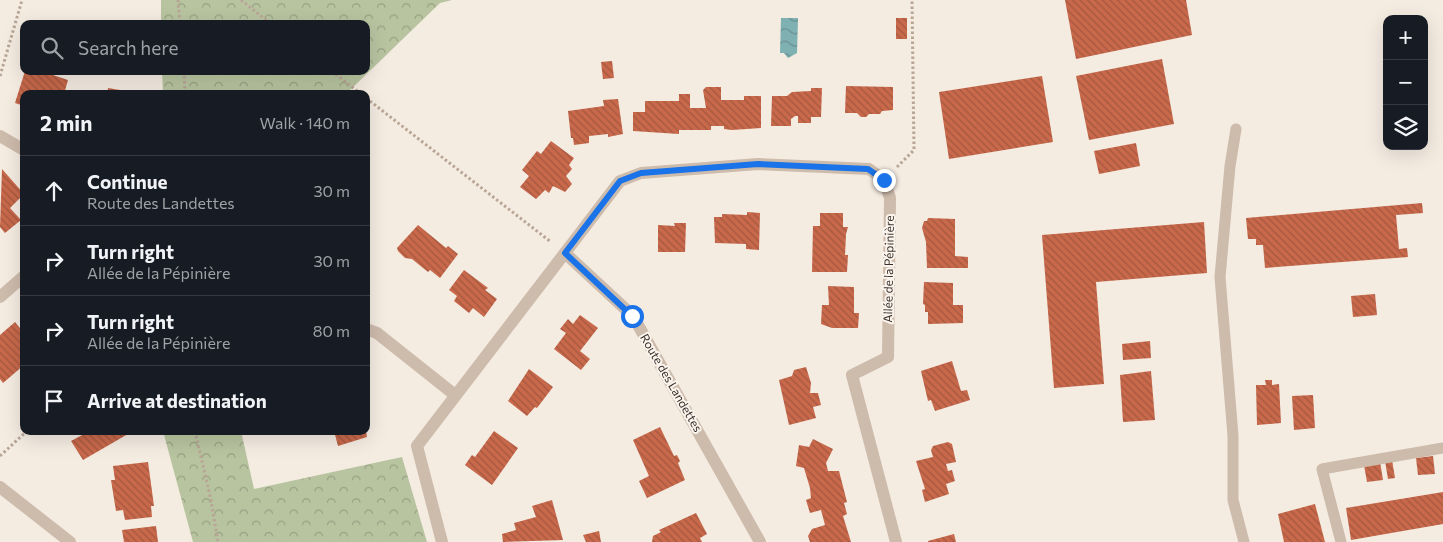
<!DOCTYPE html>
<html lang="en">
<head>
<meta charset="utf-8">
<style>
  :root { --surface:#171b24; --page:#242831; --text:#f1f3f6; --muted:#9ea1a6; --line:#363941 }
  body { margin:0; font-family:Commissioner,sans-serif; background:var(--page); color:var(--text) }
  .controls { position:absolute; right:15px; top:15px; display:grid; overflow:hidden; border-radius:10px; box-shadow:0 5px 20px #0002 }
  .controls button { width:45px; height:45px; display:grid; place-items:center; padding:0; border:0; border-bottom:1px solid var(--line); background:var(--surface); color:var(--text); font:25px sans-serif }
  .stop { position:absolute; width:15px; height:15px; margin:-11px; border:4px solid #1a73e8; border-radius:50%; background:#fff }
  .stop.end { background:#1a73e8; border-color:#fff; box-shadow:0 1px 5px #0008 }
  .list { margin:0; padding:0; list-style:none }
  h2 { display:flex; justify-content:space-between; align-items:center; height:65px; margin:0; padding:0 20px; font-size:21px }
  h2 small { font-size:16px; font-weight:400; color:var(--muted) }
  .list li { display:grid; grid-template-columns:32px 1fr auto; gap:15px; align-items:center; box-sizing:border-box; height:70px; padding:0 20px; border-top:1px solid var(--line) }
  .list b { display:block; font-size:19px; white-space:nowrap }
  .list p { margin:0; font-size:16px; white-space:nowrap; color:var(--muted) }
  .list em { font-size:16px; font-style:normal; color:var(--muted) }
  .icon { flex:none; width:28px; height:28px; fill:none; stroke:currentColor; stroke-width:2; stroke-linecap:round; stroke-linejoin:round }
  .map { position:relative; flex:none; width:1443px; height:542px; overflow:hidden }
  .search { position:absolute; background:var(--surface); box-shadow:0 5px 20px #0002; left:20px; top:20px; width:350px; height:55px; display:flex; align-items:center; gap:12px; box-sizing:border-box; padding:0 18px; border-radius:10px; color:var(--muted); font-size:19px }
  .panel { position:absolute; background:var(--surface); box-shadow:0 5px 20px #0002; left:20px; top:90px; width:350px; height:345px; border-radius:10px }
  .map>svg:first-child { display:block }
</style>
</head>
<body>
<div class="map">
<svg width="1443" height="542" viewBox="0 0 1443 542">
  <defs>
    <pattern id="forest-crowns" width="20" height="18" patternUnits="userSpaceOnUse" patternTransform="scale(1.25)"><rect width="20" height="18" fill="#b8c4a0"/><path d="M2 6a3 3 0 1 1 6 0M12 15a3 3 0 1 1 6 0" fill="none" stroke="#97a083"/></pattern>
    <pattern id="water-waves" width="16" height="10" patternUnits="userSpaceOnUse" patternTransform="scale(1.25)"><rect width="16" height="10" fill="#7fb0b2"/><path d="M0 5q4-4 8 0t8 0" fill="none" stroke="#699091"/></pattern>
    <pattern id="building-back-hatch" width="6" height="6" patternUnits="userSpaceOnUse" patternTransform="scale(1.25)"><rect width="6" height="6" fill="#c8694b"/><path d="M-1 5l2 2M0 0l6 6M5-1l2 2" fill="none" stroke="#a4573f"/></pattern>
  </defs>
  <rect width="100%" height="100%" fill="#f4ebe1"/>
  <g fill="url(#forest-crowns)">
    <polygon points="161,0 452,0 440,3 346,94 163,94 162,71 366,71 366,24 161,24"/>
    <polygon points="163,431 241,431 254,489 402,457 427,542 193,542"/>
  </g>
  <polygon fill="url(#water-waves)" points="781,18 798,18 797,53 788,58 784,53 780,53"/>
  <g fill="url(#building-back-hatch)">
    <polygon points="1065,0 1186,0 1192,35 1076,59"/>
    <rect x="896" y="18" width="11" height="21"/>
    <polygon points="1162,59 1174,124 1089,140 1076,76"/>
    <polygon points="612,61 614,78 603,79 601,62"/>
    <polygon points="25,71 41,71 68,80 64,94 24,94 24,106 15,103"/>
    <polygon points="1042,76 1053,142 949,159 939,92"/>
    <polygon points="846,86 893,87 893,110 882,111 880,114 869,114 866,117 861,117 857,113 845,113"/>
    <polygon points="706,87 721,87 721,100 744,100 744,96 761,96 761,128 732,130 724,129 724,126 711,126 711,130 679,130 679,134 633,131 633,112 645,112 645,101 679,101 679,94 690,94 690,108 706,108 703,90"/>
    <polygon points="108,88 138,93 137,94 107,94"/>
    <polygon points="811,88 822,88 821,117 811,117 811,123 798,123 798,116 795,116 791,119 791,126 771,126 772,96 787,96 792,92 811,91"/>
    <polygon points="618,99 623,134 608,137 608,134 589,136 589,143 574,145 573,138 571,138 568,111 604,106 603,100"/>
    <polygon points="551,141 574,158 569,165 572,169 566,176 572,184 565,192 553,186 549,193 545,190 536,199 520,187 529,176 522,170 537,151 541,154"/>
    <polygon points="1136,143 1140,166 1099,174 1094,151"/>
    <polygon points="2,169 24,194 10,208 21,220 5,233 0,227"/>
    <polygon points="1422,203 1423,213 1396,215 1399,249 1407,248 1408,257 1265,268 1263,245 1256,245 1256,239 1248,239 1246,218"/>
    <polygon points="747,212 760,213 759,250 746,249 746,244 715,243 714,217 722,217 722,214 747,215"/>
    <polygon points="820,213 843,213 843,227 848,227 846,234 845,255 848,255 847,272 812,272 813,226 820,226"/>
    <polygon points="928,218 955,219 955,256 968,257 968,268 927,268 926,242 922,228 924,221 927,221"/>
    <polygon points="1204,222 1207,273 1096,282 1104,384 1054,388 1042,235"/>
    <polygon points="674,223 686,223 685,252 658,252 658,225 675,226"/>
    <polygon points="418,225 446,248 448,246 458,254 440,278 430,270 428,272 412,259 405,258 398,251 397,248"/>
    <polygon points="464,270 488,288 485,290 497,299 484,317 473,308 469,313 454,301 457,296 449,290"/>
    <polygon points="924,282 953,283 953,305 963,305 963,323 928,324 928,312 925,312 925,305 923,304"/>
    <polygon points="828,286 854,287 854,313 859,313 858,328 832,328 821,324 822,305 829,305"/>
    <polygon points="1375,294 1377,315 1353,317 1351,296"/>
    <polygon points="580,315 598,328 580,351 590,359 581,370 554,349 566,333 560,329 568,319 573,324"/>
    <polygon points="15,322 24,333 24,365 3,383 0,379 0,335"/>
    <polygon points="1150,341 1151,358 1123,360 1122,344"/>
    <polygon points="952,361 961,391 967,390 970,400 935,411 931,400 928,401 921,371"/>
    <polygon points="806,367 811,383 810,393 818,393 821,405 813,407 816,418 789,425 779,380 792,376 794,370"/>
    <polygon points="529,369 553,387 537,408 535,407 527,416 508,401"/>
    <polygon points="1151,371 1155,420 1123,422 1120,375"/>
    <polygon points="1265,380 1272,380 1272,385 1279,384 1281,423 1257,425 1256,385 1266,385"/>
    <polygon points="1313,395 1315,428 1294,430 1292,396"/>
    <polygon points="660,427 674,456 677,455 680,461 678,463 685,480 647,498 639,481 649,476 633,440"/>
    <polygon points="82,431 126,431 128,434 83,460 71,441 84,434"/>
    <polygon points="334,431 366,431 367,437 338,446"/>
    <polygon points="494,431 518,448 492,485 465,465 472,455 475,457"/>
    <polygon points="813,439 833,449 826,463 828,471 839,471 847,502 844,503 847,514 843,516 851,542 810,542 808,536 812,529 825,525 821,510 810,513 806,500 811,498 810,488 804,468 796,466 799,445 809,447"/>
    <polygon points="948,442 952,444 956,462 946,464 948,471 952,470 955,481 946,484 949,494 925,502 922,490 925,489 916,461 933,457 931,450 933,446"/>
    <polygon points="1433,456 1435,474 1418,475 1416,458"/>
    <polygon points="1392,460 1395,478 1388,479 1385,461"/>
    <polygon points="148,462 154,506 151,506 152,517 125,520 123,510 116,511 111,480 115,480 113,466"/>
    <polygon points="1380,462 1383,480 1367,482 1364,465"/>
    <polygon points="1443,492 1443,524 1351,540 1346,508"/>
    <polygon points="552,500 563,540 503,542 502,534 516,530 514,523 536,517 532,506"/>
    <polygon points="1315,504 1325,542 1284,542 1278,514"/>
    <polygon points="696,513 707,534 700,538 702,542 652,542 653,536 661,532 659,530"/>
    <polygon points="156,526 158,542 124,542 122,530"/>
    <polygon points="599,531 601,542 586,542 583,535"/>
    <polygon points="954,534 956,542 928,542 928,541"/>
  </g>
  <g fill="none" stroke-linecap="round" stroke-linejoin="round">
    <g stroke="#b9a596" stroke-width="3" stroke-dasharray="2.5 2.5" stroke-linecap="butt">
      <polyline points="178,0 180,24"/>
      <polyline points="241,0 271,24"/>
      <polyline points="184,71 185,94"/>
      <polyline points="332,71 361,94"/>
      <polyline points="0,76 22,0"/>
      <polyline points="366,98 551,242"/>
      <polyline points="897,167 914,150 912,0"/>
      <polyline points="195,431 211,500 218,542"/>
      <polyline points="0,456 27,431"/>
    </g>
    <g stroke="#cdbbac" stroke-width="11">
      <polyline points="1236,129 1230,166 1220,277 1233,436 1233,500 1244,542"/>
      <polyline points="1341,542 1322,469 1443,448"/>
    </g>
    <g stroke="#cdbbac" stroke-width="12">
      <polyline points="0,136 24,150"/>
      <polyline points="565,253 633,316 760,542"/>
      <polyline points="0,297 24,276"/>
      <polyline points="366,329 377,333 455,395"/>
      <polyline points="0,487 70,542"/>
      <polyline points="442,542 417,446 620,181 641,173 758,164 869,169 884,180 890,198 888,357 852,375 896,542"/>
    </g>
  </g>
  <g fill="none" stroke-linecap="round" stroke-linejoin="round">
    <polyline stroke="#1a73e8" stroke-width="6" points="632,316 565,253 620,181 641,173 758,164 868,169 884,180"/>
  </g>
  <g text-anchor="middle" stroke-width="4" stroke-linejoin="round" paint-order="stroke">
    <g font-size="12" fill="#3b302b" stroke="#fbf5ee">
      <text transform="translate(889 269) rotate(-89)" y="4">Allée de la Pépinière</text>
      <text transform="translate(671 383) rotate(60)" y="4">Route des Landettes</text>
    </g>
  </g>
</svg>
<div class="controls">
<button>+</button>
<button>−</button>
<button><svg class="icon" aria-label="layers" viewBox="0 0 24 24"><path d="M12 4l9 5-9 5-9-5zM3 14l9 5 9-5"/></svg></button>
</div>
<div class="stop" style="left:632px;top:316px"></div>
<div class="stop end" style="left:884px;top:180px"></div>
<div class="search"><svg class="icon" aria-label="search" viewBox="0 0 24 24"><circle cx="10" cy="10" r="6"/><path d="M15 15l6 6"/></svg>Search here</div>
<section class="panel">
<h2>2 min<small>Walk · 140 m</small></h2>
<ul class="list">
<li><svg class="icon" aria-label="ahead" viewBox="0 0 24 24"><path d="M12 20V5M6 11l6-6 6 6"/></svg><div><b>Continue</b><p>Route des Landettes</p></div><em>30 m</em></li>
<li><svg class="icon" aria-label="right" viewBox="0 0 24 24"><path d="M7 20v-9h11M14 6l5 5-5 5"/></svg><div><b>Turn right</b><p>Allée de la Pépinière</p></div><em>30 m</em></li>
<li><svg class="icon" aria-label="right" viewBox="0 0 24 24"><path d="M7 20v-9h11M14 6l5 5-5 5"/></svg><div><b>Turn right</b><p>Allée de la Pépinière</p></div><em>80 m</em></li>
<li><svg class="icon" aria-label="arrive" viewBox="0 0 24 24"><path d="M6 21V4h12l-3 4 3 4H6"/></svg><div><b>Arrive at destination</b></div></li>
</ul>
</section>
</div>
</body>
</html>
